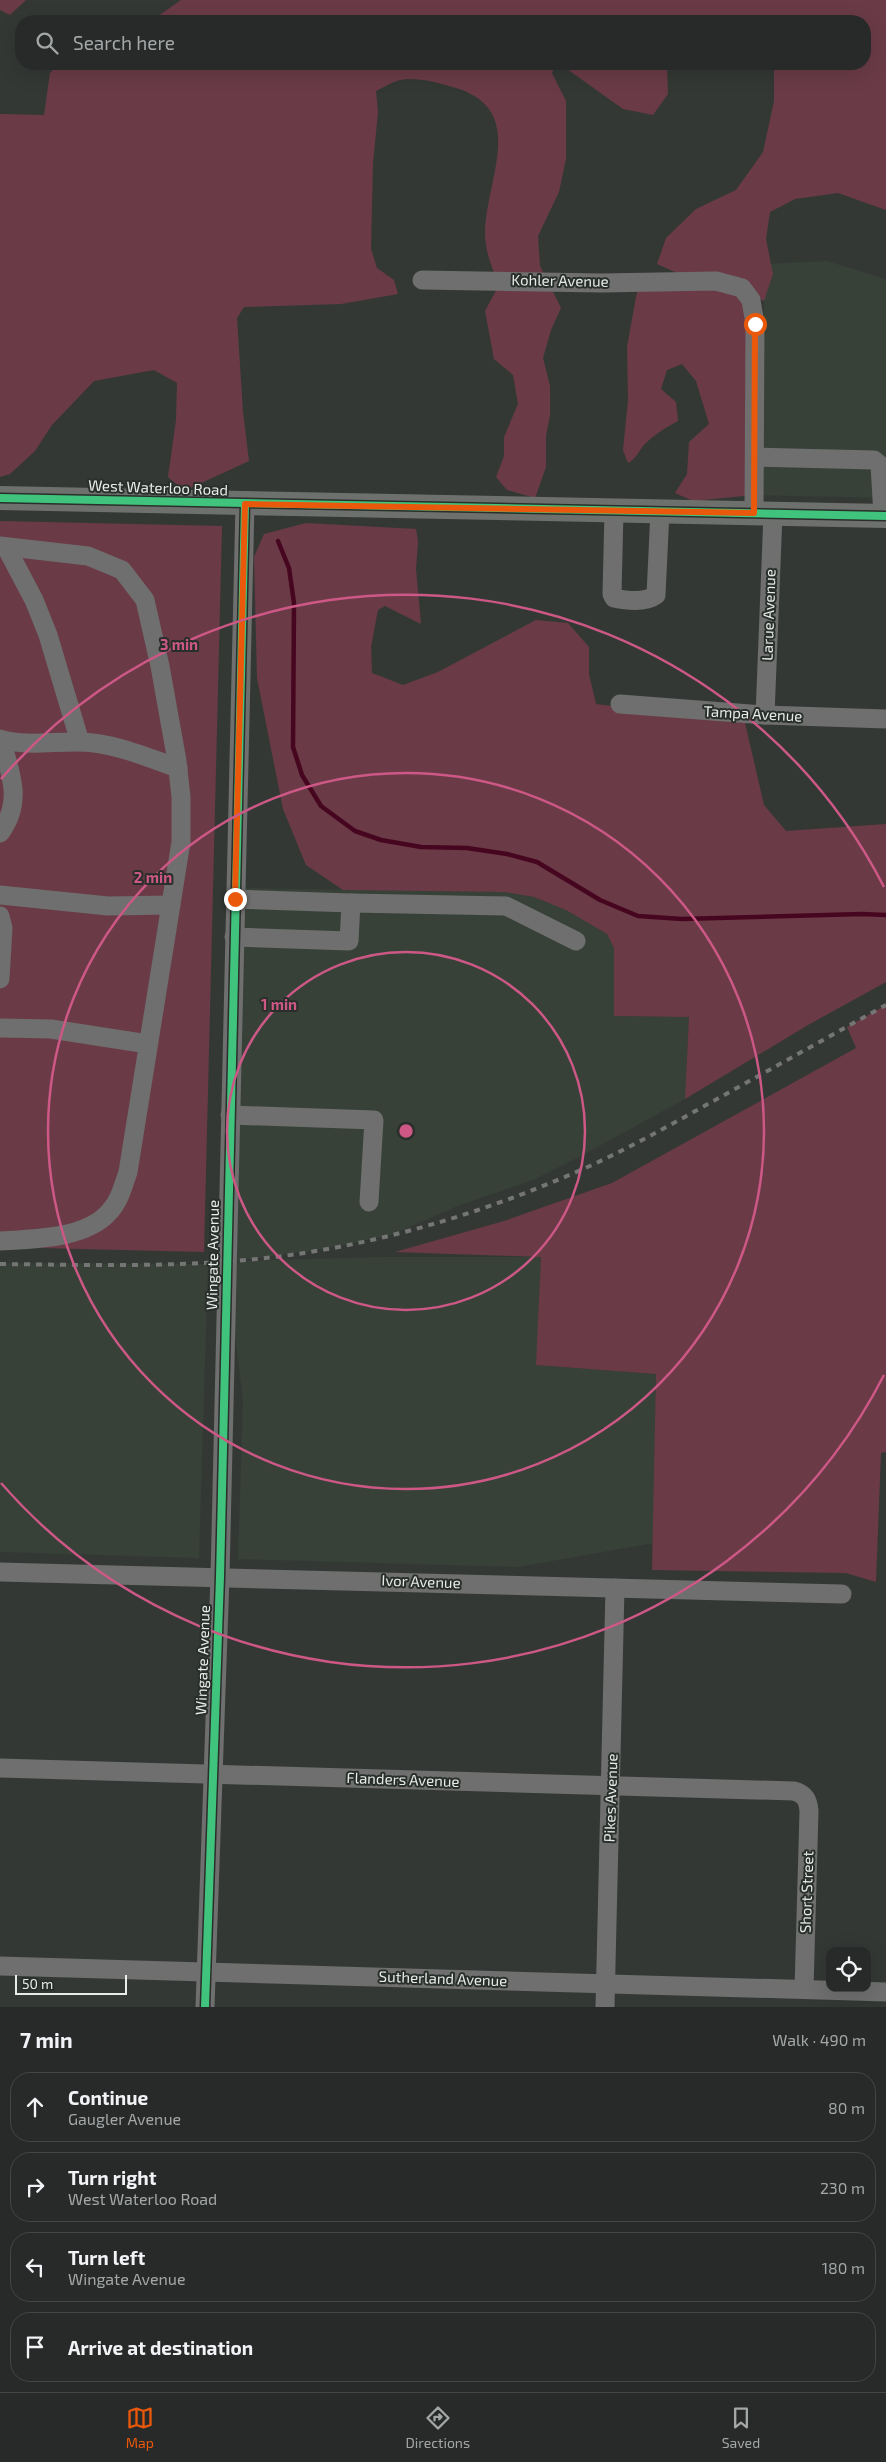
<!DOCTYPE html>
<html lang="en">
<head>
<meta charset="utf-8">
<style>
  :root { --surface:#272a28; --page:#333634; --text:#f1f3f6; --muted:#a4a7a8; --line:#434645; --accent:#ea580c }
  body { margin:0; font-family:"Exo 2",sans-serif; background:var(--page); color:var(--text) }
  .controls { position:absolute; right:15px; bottom:15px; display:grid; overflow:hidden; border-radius:10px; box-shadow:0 5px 20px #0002 }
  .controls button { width:45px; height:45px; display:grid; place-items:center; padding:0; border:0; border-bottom:1px solid var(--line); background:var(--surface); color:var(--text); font:25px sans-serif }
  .scale { position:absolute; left:15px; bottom:12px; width:112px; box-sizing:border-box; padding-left:5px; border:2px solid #e8ece9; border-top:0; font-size:14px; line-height:18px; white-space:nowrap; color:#e8ece9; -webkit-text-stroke:4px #292f2a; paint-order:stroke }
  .stop { position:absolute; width:15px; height:15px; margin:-11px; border:4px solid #ea580c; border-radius:50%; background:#fff }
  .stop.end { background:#ea580c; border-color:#fff; box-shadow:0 1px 5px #0008 }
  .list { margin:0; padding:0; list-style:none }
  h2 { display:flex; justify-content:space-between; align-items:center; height:65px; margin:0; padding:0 20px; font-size:21px }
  h2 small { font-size:16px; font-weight:400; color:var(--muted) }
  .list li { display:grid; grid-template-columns:32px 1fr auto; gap:15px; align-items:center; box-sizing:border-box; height:70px; margin:0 10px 10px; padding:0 10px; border:1px solid var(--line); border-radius:20px }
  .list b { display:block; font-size:19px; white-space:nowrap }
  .list p { margin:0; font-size:16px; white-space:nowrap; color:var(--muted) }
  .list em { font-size:16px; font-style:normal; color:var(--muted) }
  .icon { flex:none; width:28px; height:28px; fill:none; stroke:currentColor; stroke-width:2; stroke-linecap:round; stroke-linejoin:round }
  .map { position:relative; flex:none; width:886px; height:2007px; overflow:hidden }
  .search { position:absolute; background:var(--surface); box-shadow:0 5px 20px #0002; left:15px; right:15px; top:15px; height:55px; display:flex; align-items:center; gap:12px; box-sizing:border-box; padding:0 18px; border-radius:20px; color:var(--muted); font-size:19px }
  .sheet { height:385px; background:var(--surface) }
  nav { display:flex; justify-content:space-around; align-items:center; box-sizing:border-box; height:70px; border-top:1px solid var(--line); background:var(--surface); font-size:14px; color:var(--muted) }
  nav a { display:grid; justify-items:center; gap:2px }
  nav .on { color:var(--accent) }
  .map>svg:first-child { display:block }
</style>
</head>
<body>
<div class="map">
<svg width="886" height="2007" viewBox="0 0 886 2007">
  <rect width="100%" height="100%" fill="#343835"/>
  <g fill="#374138">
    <polygon points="827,261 886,279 886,498 754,495 766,264"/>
    <polygon points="235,888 505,892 534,897 566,910 607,934 614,948 614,1016 689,1017 685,1099 581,1156 533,1180 460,1205 391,1235 318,1250 234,1261 379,1257 541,1257 537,1365 656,1374 654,1543 518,1567 238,1559 243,1401 226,1262"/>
    <polygon points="0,1263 208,1264 199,1558 0,1552"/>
  </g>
  <g fill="#6a3b47">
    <polygon points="0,0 26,0 10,15 0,10"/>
    <path d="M181 0H886V210L838 193 795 199 770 212 766 239 773 274 764 301 748 293 754 495 693 501 675 493 687 474 689 442 709 424 696 381 682 364 667 370 661 389 676 402 678 421C665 428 655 434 644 445 638 452 636 459 628 463L623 450 628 400 627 347 636 297 638 290 695 281 657 264 666 238 696 209 736 190 763 152 774 101V64H865V21H151Z"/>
    <path d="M58 64H556L552 73 566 101V159L559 192 538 236 540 266 561 308 551 330 543 358 550 386V415L546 436V467L535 498 507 490 496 477 504 456V437L518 404 513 375 494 359 485 311 499 285C492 268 485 251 485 233 486 177 531 106 449 86 435 82 415 77 400 80 392 82 384 87 376 91L378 112 373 163 371 249 377 268 394 280 398 294 341 304 244 307 237 318 243 412 249 461 184 491 168 477 176 420 177 383 154 370 94 381 52 425 35 451 10 474 0 477V114L44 115 50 73Z"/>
    <polygon points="560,64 667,64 668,94 653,115 623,109"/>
    <polygon points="0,521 222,526 204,1252 0,1247"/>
    <polygon points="306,523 416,529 418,541 416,569 421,624 385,606 378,610 371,647 372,673 403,685 438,672 536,620 568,623 589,647 589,674 596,704 745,723 764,805 786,831 886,824 886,982 808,1025 685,1099 689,1017 614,1016 614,948 607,934 566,910 534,897 505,892 343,890 306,865 283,809 257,678 254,557 264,534"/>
    <polygon points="886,1005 886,1452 881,1453 876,1582 846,1573 652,1570 656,1374 536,1365 541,1257 395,1252 504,1221 612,1183 856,1048 847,1027"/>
  </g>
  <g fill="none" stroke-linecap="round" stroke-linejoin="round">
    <polyline stroke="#47061f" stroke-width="4.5" points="278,541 289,568 294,603 293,747 302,775 321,806 355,831 381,840 421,847 467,848 507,854 537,862 600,900 638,916 682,919 862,914 886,915"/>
    <g stroke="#6e6f6e" stroke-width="19">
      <polyline points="422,280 602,283 716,281 742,288 751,300 755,324 754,513"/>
      <polyline points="755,457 874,460 880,465 883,516"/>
      <path d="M614 511 612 594 614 598C628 601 645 603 656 595L660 511"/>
      <path d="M0 546 88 556 122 570 145 600 160 666 177 761 181 797V842L128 1172C123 1186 120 1200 110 1211 87 1239 33 1239 0 1241"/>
      <polyline points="6,547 34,600 48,635 80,742"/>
      <polyline points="620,704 765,715 886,719"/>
      <polyline points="765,715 773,514"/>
      <path d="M0 739C27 747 54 741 81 742 114 743 146 757 178 768"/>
      <path d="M0 833C23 802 11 774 1 740"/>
      <polyline points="0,895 108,906 171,905"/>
      <polyline points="351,903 506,906 576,941"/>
      <polyline points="0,916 3,928 0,979"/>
      <polyline points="234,937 349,941 351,903 235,899"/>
      <polyline points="0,1028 51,1029 148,1044"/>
      <polyline points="230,1115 374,1120 369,1202"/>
      <polyline points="0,1572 842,1594"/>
      <path d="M0 1768 794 1791C805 1794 808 1800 809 1811L804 1989"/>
      <polyline points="0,1966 886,1992"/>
      <polyline points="205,2007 220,1577 245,504"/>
      <polyline points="605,2007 615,1588"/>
    </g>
    <polyline stroke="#6e706e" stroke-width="24" points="0,498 886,516"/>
    <path stroke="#747574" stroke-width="4" stroke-dasharray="6 6" stroke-linecap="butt" d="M0 1264C95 1265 189 1268 283 1256 382 1243 482 1213 574 1173 623 1152 670 1125 717 1099 773 1068 830 1036 886 1005"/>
    <defs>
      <g id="cycleway">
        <polyline points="0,498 886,516"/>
        <polyline points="205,2007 220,1577 245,504"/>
      </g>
    </defs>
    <use href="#cycleway" stroke="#292f2a" stroke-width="11"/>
    <use href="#cycleway" stroke="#40c37c" stroke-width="8"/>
  </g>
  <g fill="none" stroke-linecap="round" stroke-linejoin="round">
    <polyline stroke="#ea580c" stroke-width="6" points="235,899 245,504 754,513 755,324"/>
  </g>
  <g fill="none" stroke="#cd5886" stroke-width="2.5">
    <circle cx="406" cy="1131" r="179"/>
    <circle cx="406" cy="1131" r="358"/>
    <path d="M884 1375A537 537 0 0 1 1 1483M1 779A537 537 0 0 1 884 887"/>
  </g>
  <g text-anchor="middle" stroke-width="4" stroke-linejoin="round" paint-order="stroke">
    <g font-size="15" fill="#e8ece9" stroke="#292f2a">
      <text transform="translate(560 281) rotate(1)" y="5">Kohler Avenue</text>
      <text transform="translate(158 488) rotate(2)" y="5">West Waterloo Road</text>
      <text transform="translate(769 615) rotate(-88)" y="5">Larue Avenue</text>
      <text transform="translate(753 714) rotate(3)" y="5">Tampa Avenue</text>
      <text transform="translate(213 1255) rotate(-89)" y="5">Wingate Avenue</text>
      <text transform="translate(421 1582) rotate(2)" y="5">Ivor Avenue</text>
      <text transform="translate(203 1660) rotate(-88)" y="5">Wingate Avenue</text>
      <text transform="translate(403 1780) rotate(2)" y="5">Flanders Avenue</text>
      <text transform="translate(611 1798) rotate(-88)" y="5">Pikes Avenue</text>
      <text transform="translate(807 1892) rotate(-88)" y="5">Short Street</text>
      <text transform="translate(443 1979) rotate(2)" y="5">Sutherland Avenue</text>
    </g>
  </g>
  <circle cx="406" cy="1131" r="8" fill="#cd5886" stroke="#292f2a" stroke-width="2.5"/>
  <g font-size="15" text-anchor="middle" font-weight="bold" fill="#cd5886" stroke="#292f2a" stroke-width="4" stroke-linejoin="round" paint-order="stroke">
    <text x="179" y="650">3 min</text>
    <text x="153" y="883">2 min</text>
    <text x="279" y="1010">1 min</text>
  </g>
</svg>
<div class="controls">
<button><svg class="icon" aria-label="locate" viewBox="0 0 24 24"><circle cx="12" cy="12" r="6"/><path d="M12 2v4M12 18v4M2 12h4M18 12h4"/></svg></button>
</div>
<div class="scale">50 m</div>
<div class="stop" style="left:755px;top:324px"></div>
<div class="stop end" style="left:235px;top:899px"></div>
<div class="search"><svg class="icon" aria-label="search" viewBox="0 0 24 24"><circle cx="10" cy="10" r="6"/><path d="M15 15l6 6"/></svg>Search here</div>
</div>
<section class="sheet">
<h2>7 min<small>Walk · 490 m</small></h2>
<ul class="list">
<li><svg class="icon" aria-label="ahead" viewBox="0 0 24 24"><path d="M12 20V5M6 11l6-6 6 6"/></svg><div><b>Continue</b><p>Gaugler Avenue</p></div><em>80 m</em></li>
<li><svg class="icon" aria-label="right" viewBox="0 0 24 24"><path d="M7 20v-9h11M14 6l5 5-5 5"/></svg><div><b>Turn right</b><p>West Waterloo Road</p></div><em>230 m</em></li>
<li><svg class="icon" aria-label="left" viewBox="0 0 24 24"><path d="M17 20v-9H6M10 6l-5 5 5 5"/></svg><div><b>Turn left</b><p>Wingate Avenue</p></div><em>180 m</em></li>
<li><svg class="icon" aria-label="arrive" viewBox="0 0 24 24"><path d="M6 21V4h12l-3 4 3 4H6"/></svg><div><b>Arrive at destination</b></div></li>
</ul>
</section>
<nav>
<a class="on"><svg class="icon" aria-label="map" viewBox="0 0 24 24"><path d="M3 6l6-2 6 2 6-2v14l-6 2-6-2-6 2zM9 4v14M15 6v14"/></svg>Map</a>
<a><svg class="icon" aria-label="directions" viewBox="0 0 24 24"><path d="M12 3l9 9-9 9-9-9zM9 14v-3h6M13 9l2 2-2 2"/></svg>Directions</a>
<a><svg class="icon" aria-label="saved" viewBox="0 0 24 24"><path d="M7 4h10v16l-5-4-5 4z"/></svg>Saved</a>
</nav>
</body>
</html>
